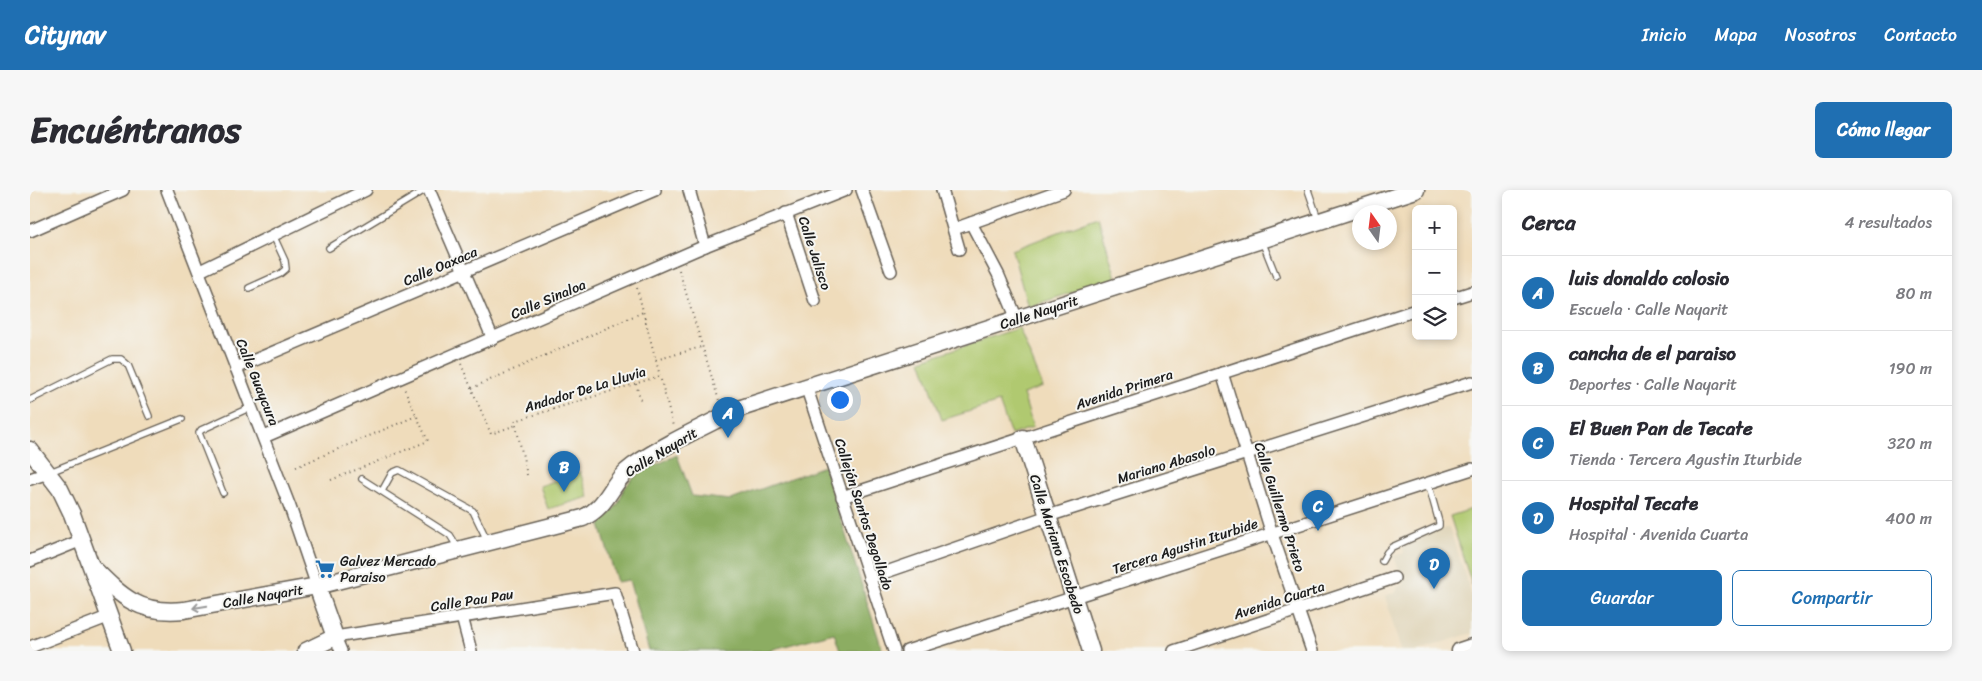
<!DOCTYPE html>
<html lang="es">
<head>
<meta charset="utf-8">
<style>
  :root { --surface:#fff; --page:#f7f7f7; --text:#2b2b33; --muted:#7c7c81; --line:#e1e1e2; --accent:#1f6fb2 }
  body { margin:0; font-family:Sriracha,sans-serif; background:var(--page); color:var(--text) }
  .controls { position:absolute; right:15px; top:15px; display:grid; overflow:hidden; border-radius:8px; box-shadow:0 2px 8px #0003 }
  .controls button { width:45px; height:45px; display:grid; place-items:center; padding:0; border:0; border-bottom:1px solid var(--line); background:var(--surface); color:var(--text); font:25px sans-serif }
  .compass { position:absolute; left:1322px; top:15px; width:45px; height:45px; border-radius:50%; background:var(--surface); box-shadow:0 2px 8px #0003; rotate:346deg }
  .you { position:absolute; left:809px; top:209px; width:18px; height:18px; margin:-12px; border:4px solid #fff; border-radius:50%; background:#1a73e8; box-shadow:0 0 0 8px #1a73e833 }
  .badge { display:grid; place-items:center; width:32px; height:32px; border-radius:50%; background:var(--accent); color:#fff; font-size:16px; font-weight:700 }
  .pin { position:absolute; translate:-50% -41px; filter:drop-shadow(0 1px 2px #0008) }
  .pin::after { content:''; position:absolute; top:26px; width:18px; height:15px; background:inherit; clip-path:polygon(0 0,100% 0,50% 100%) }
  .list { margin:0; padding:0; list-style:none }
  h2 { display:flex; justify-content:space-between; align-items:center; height:65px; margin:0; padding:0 20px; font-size:21px }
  h2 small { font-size:16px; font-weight:400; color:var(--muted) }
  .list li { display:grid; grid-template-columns:32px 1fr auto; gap:15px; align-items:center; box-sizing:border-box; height:75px; padding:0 20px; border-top:1px solid var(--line) }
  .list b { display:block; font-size:19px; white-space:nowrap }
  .list p { margin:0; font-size:16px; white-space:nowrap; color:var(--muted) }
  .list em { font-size:16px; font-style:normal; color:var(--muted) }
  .actions { display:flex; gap:10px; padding:15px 20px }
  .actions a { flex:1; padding:11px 0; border:1px solid var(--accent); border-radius:8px; text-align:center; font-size:18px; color:var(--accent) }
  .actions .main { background:var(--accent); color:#fff }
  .icon { flex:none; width:28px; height:28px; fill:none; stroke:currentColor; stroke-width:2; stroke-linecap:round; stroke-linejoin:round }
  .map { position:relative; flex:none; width:1442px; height:461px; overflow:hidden; border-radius:8px }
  header { display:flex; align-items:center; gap:30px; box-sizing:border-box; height:70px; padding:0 25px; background:var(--accent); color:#fff }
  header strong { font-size:24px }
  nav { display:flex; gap:28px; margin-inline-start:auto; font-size:18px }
  .intro { display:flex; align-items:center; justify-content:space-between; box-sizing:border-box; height:120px; padding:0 30px }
  h1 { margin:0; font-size:35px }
  .button { padding:12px 22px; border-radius:8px; background:var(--accent); color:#fff; font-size:18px; font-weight:700 }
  main { display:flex; gap:30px; padding:0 30px }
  aside { flex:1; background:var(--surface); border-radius:8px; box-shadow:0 2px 8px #0003 }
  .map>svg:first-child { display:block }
</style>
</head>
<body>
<header>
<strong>Citynav</strong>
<nav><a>Inicio</a><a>Mapa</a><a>Nosotros</a><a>Contacto</a></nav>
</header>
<div class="intro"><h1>Encuéntranos</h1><a class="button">Cómo llegar</a></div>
<main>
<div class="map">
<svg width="1442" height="461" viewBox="0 0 1442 461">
  <rect width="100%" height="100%" fill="#f6f6f2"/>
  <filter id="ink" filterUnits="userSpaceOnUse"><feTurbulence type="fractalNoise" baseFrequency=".02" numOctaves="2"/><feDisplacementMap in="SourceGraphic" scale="10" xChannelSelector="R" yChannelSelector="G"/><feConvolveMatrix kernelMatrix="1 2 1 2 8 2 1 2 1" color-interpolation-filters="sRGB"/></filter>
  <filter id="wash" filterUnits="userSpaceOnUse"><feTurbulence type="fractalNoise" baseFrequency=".0096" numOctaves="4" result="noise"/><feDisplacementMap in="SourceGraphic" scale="20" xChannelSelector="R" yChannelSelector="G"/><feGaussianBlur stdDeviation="1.12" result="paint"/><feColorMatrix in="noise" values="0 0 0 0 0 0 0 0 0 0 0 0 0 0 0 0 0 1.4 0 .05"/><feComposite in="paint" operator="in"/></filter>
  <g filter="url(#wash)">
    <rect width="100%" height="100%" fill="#efdcbb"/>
    <polygon fill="#ded2b4" points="1419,337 1442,406 1442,443 1385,461 1371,461 1355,406 1367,401 1367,397 1374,394 1364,366 1374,363 1373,356 1392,350 1391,346"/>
    <g fill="#b0c96f" stroke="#667246">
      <polygon points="1068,27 1086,88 998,117 982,60"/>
      <polygon points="989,138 1013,197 993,204 1003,237 981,245 969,212 912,230 891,170"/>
      <polygon points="550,282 559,307 518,319 510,296"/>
      <polygon points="1442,319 1442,395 1420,326"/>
    </g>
    <polygon fill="#8cad62" stroke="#54643f" points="647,265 662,306 701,310 794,276 852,459 844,461 810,461 804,443 736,461 619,461 599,390 587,392 570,335 588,314 594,299 601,290 613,281"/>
  </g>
  <g filter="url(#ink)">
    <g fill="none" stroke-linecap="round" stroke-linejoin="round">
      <defs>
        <g id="lane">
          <polyline points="1278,0 1288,29"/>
          <polyline points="1232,51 1246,86"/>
          <polyline points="299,58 395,0"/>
          <polyline points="219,98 250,84 256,79 255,71 243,45"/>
          <polyline points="0,210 82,169 91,169 98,175 119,226"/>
          <polyline points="20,282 152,229"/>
          <polyline points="332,289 420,345 428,358"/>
          <polyline points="352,301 362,283 369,280 443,321 457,350"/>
          <polyline points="193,303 169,243 171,240 221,217"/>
          <polyline points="1352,371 1357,362 1362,357 1409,336 1409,332 1398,293"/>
        </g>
        <g id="street">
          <polyline points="137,0 260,317 287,396"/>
          <polyline points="399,0 463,149"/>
          <polyline points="659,0 675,56"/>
          <polyline points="832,0 861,81"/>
          <polyline points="912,0 929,59"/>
          <polyline points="756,23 785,111"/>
          <polyline points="941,33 968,84 987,129"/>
          <polyline points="924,39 1034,0"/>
          <polyline points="0,41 93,0"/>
          <polyline points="170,81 336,0"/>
          <polyline points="1423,108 1442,102"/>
          <polyline points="206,178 625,0"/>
          <polyline points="1192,183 1242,344 1282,461"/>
          <polyline points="776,196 864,461"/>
          <polyline points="234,247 675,56 816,0"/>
          <polyline points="0,289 18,283"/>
          <polyline points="812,307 1386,120"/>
          <polyline points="0,371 52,350"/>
          <polyline points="839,388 1018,326 1442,192"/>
          <polyline points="432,427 441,461"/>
          <polyline points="0,457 80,426"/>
          <polyline points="311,461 305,447 585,403 603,461"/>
          <polyline points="877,461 1442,279"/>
          <polyline points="1144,461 1364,388"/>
        </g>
        <g id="secondary">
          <polyline points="993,248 1061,461"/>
          <polyline points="0,260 30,299 42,324 92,461"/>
          <path d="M63 378C92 407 110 425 154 420L287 396 553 328C580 315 580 292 603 276 635 254 673 237 708 219L1386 0"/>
          <polyline points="276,461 305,447 287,396"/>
          <polyline points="1430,461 1442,457"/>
        </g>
      </defs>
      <use href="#lane" stroke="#665f54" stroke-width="8"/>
      <use href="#street" stroke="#665f54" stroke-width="14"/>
      <use href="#secondary" stroke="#665f54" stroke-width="19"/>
      <g stroke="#665f54" stroke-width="2" stroke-dasharray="1 4" stroke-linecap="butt">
        <polyline points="649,80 690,214"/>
        <polyline points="607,98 643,236"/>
        <polyline points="626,170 671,157"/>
        <polyline points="431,174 461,244 486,235"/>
        <polyline points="606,194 611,211"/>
        <polyline points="442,198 613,122"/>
        <polyline points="266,277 386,226"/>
        <polyline points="497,285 485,231 630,186"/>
        <polyline points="301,290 398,251 374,198"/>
      </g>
      <use href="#lane" stroke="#fff" stroke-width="5.5"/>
      <use href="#street" stroke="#fff" stroke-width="11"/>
      <use href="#secondary" stroke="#fff" stroke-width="16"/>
    </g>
    <defs><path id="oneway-shaft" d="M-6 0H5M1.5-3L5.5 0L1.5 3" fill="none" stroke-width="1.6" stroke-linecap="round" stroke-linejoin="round" transform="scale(1.25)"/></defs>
    <use stroke="#999" href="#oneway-shaft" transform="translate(170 417) rotate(170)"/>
  </g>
  <defs>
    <symbol id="supermarket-bare" viewBox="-9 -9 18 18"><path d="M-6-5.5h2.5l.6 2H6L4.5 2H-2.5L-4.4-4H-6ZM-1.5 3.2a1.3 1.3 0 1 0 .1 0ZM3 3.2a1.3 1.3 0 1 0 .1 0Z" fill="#1f6fb2" stroke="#f6f6f2" stroke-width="2.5" paint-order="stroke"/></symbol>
  </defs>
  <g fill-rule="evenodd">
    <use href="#supermarket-bare" x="281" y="365" width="28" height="28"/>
  </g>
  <g text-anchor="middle" stroke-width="4" stroke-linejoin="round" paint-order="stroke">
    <g font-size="14" fill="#1c1c1c" stroke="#f6f6f2">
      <text transform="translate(785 63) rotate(72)" y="5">Calle Jalisco</text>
      <text transform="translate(410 76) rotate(-23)" y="5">Calle Oaxaca</text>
      <text transform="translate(518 109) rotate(-23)" y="5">Calle Sinaloa</text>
      <text transform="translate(1009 122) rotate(-18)" y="5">Calle Nayarit</text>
      <text transform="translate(228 192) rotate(68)" y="5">Calle Guaycura</text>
      <text transform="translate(555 199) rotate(-17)" y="5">Andador De La Lluvia</text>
      <text transform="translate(1094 199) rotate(-18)" y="5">Avenida Primera</text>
      <text transform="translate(631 262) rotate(-31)" y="5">Calle Nayarit</text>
      <text transform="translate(1136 274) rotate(-17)" y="5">Mariano Abasolo</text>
      <text transform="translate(1250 317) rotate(72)" y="5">Calle Guillermo Prieto</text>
      <text transform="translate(834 324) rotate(72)" y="5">Callejón Santos Degollado</text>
      <text transform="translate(1027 354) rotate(72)" y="5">Calle Mariano Escobedo</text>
      <text transform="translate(1155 356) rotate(-18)" y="5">Tercera Agustin Iturbide</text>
      <text transform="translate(233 406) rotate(-10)" y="5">Calle Nayarit</text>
      <text transform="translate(442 410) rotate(-9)" y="5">Calle Pau Pau</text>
      <text transform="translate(1249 410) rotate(-18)" y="5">Avenida Cuarta</text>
    </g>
    <g font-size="14" fill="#1c1c1c" stroke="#f6f6f2" text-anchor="start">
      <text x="310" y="376">Galvez Mercado<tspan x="310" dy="16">Paraiso</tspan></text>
    </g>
  </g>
</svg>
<div class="controls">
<button>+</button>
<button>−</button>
<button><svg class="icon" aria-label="layers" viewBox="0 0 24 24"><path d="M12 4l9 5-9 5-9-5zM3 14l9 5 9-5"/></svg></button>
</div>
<svg class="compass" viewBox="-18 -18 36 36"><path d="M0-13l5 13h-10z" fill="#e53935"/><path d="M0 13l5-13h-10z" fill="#7c7c81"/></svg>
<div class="you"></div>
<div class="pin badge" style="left:698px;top:248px">A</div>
<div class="pin badge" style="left:534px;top:302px">B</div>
<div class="pin badge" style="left:1288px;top:341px">C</div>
<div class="pin badge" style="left:1404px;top:399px">D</div>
</div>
<aside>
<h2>Cerca<small>4 resultados</small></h2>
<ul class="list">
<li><span class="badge">A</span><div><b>luis donaldo colosio</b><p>Escuela · Calle Nayarit</p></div><em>80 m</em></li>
<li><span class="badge">B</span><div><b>cancha de el paraiso</b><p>Deportes · Calle Nayarit</p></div><em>190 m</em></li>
<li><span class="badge">C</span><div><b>El Buen Pan de Tecate</b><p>Tienda · Tercera Agustin Iturbide</p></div><em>320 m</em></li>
<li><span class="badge">D</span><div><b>Hospital Tecate</b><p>Hospital · Avenida Cuarta</p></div><em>400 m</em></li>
</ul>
<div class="actions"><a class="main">Guardar</a><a>Compartir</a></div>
</aside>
</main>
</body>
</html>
